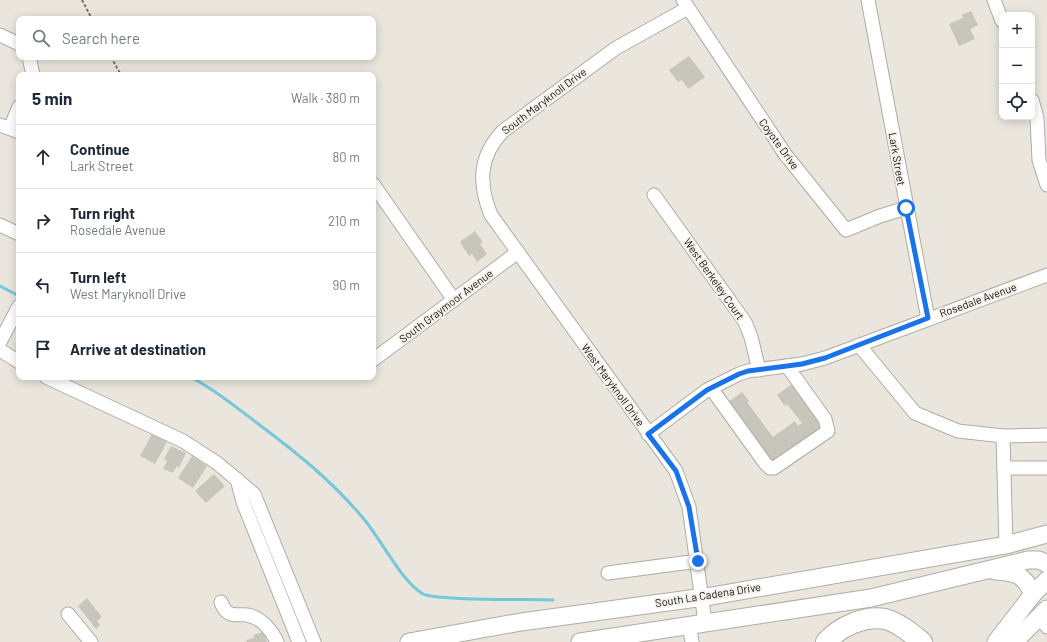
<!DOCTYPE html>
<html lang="en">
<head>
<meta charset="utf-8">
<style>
  :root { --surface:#fff; --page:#f2f2f3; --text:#1f2937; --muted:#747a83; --line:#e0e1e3 }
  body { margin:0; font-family:Barlow,sans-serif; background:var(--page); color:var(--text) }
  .controls { position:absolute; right:12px; top:12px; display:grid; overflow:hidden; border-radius:8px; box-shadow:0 2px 10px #0003 }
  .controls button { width:36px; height:36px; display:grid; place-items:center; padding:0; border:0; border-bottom:1px solid var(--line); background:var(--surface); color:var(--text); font:20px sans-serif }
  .stop { position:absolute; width:12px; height:12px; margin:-9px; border:3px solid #1a73e8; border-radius:50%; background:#fff }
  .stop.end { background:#1a73e8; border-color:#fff; box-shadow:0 1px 4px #0008 }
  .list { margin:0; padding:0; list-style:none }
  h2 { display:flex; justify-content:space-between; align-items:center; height:52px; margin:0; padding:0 16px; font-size:17px }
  h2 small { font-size:13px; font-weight:400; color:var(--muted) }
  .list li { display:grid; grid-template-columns:26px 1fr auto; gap:12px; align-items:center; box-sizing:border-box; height:64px; padding:0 16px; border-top:1px solid var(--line) }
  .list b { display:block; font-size:15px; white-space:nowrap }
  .list p { margin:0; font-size:13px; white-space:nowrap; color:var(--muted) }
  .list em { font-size:13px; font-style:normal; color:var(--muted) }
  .icon { flex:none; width:22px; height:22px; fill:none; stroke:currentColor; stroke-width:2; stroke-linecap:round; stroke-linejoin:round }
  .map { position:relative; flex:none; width:1047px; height:642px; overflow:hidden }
  .search { position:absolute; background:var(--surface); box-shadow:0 2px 10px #0003; left:16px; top:16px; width:360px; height:44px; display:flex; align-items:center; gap:10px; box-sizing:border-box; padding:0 14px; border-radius:8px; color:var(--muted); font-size:15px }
  .panel { position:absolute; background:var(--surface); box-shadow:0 2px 10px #0003; left:16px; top:72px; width:360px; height:308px; border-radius:8px }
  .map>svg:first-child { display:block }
</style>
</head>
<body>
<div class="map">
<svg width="1047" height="642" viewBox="0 0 1047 642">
  <rect width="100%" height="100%" fill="#eae6de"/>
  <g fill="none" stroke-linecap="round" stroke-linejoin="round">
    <g stroke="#77c7da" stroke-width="3">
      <polyline points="0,286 19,296"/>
      <path d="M190 377C214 389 236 407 257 423 296 452 332 481 363 518 381 539 401 581 423 594 437 601 531 599 553 600"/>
    </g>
  </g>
  <g fill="#c8c5bd">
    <polygon points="971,11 978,25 970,29 975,39 959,46 949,24 963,18 962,15"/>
    <polygon points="689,56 705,77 688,89 682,80 678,82 669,70"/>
    <polygon points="475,231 483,242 480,244 487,254 477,262 472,254 469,256 460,242"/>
    <polygon points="792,384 823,426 771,462 727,403 742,392 749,401 747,402 773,437 795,421 798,426 802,423 787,404 785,406 777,395"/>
    <polygon points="152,434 167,442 155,464 140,456"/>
    <polygon points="171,446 186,453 179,468 177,466 173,473 163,469 167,461 164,459"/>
    <polygon points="192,456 207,466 193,488 178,478"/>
    <polygon points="214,474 225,486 206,503 195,491"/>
    <polygon points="87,598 102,617 97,621 100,625 96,629 78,606"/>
    <polygon points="263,632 267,642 247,642 246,640 254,638 253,635"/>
  </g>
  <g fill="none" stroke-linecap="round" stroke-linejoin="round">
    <defs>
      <g id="minor">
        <polyline points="683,0 785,154 846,230 880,216 906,208"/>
        <polyline points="868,0 928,319"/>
        <polyline points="994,0 1002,21"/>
        <path d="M688 8 616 48 503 131C479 156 478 183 491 215L676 471 689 507 705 622"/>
        <polyline points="0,35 19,44"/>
        <polyline points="29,57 33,75"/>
        <polyline points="1032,100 1037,118 1039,160 1047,185"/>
        <polyline points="0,125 19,132"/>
        <polyline points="10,128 19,107"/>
        <polyline points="373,184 454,300"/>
        <polyline points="654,195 745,322 751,337 759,370"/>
        <polyline points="0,225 19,234"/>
        <polyline points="0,342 19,306"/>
        <polyline points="859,345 915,413 958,431 1003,436"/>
        <polyline points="0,350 19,362"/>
        <polyline points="373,360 518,252"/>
        <polyline points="46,377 183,441 217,463 254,494 314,642"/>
        <polyline points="711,388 765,463 770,468 774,468 828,431 825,419 787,366"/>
        <polyline points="648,434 707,390 739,374 748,371 802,364 825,358 1047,275"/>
        <polyline points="1004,468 1047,468"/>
        <polyline points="237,479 243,502 299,642"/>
        <polyline points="1006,545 1003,436 1047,435"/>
        <polyline points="608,573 698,561"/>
        <path d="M221 602C222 605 224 609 226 611 232 617 240 614 247 615 261 617 272 631 277 642"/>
        <polyline points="68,614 91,642"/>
        <polyline points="1038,616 1047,627"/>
        <polyline points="689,625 692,642"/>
      </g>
      <g id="major">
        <path d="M995 571C1017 572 1024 575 1033 594"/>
        <polyline points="409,642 521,622 712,596 1006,545 1047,534"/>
        <polyline points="580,642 871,598 1028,560 1039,560 1047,564"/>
        <polyline points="996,642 1033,594 1047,580"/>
        <polyline points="1014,642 1047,609"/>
      </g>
      <path id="highway" d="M826 642C839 627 865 615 885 619 899 623 911 633 922 642"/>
    </defs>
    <use href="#minor" stroke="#afaca5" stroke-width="15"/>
    <use href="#major" stroke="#afaca5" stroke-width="19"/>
    <use href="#highway" stroke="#afaca5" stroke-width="22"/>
    <g stroke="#74726d" stroke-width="2" stroke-dasharray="3 2" stroke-linecap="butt">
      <polyline points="82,0 92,19"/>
      <polyline points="111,57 121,75"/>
    </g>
    <use href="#minor" stroke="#fff" stroke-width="13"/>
    <use href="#major" stroke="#fff" stroke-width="17"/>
    <use href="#highway" stroke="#fff" stroke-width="20"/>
  </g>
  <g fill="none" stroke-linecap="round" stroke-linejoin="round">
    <polyline stroke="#1a73e8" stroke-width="5" points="698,561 689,507 676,471 648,434 707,390 739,374 748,371 802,364 825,358 928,318 906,208"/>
  </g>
  <g text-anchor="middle" stroke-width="4" stroke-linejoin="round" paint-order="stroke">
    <g font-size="11" fill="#12110e" stroke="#f7f3ec">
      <text transform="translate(544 101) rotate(-37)" y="4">South Maryknoll Drive</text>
      <text transform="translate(779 144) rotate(54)" y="4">Coyote Drive</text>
      <text transform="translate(897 159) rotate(80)" y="4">Lark Street</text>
      <text transform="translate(714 279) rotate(55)" y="4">West Berkeley Court</text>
      <text transform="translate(978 300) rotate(-20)" y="4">Rosedale Avenue</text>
      <text transform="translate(446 306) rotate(-37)" y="4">South Graymoor Avenue</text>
      <text transform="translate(613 385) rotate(54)" y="4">West Maryknoll Drive</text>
      <text transform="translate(708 595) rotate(-9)" y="4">South La Cadena Drive</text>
    </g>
  </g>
</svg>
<div class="controls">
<button>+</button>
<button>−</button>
<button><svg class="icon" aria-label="locate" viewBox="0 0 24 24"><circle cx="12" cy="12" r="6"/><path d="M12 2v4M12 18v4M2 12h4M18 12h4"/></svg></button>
</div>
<div class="stop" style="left:906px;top:208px"></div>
<div class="stop end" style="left:698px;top:561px"></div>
<div class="search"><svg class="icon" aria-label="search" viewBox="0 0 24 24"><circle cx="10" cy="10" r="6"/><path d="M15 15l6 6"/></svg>Search here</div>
<section class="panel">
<h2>5 min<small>Walk · 380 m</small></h2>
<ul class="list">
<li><svg class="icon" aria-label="ahead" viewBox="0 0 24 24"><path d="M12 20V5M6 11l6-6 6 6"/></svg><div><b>Continue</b><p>Lark Street</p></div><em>80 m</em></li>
<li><svg class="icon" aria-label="right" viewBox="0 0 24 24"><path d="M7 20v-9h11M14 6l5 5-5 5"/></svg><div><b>Turn right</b><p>Rosedale Avenue</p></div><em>210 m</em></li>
<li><svg class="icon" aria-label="left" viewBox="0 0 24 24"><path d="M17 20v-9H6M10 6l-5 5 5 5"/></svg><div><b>Turn left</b><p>West Maryknoll Drive</p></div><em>90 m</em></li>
<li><svg class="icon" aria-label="arrive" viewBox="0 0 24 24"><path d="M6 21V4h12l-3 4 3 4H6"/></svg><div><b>Arrive at destination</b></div></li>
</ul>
</section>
</div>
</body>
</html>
